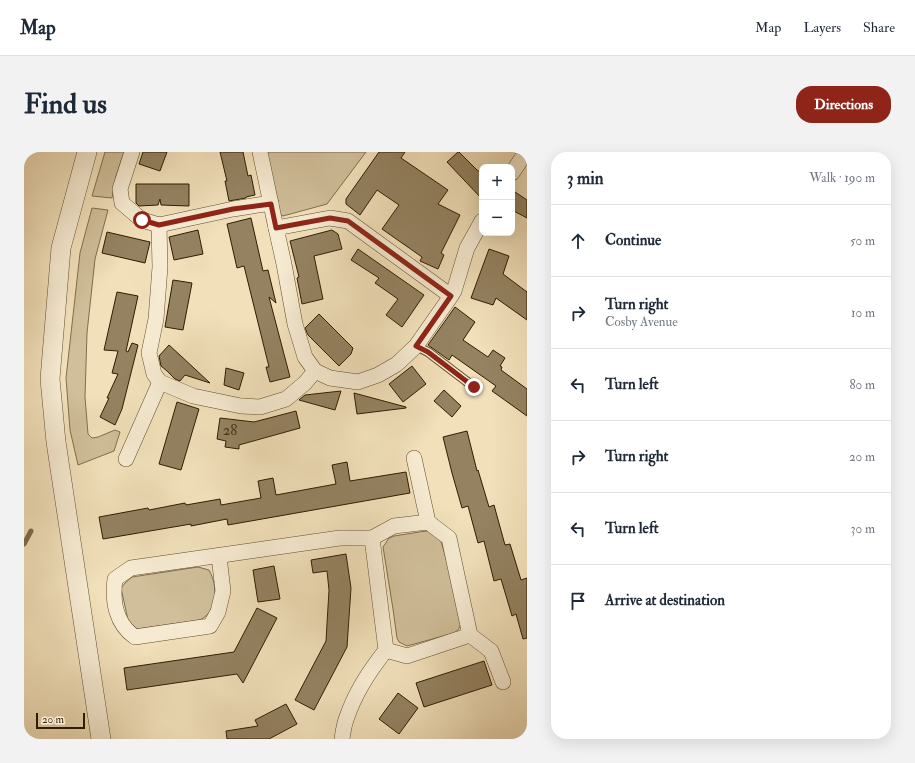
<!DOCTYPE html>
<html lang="en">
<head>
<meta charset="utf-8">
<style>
  :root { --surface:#fff; --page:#f2f2f3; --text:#1f2937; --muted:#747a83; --line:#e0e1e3; --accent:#8f2418 }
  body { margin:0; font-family:"IM FELL Double Pica",serif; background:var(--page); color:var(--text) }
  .controls { position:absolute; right:12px; top:12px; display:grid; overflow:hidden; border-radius:8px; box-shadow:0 4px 16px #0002 }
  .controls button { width:36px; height:36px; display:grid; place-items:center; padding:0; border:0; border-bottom:1px solid var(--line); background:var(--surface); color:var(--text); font:20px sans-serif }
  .scale { position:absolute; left:12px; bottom:10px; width:49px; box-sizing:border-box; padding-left:4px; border:2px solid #301d00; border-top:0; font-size:11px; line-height:14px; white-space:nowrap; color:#301d00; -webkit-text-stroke:3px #f6ebd2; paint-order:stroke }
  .stop { position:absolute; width:12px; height:12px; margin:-9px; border:3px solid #8f2418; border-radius:50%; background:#fff }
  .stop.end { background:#8f2418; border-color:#fff; box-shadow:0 1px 4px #0008 }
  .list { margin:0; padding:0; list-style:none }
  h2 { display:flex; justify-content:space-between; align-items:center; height:52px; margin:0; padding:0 16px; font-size:17px }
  h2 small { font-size:13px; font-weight:400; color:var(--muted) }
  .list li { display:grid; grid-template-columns:26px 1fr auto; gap:12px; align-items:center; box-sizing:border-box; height:72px; padding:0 16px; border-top:1px solid var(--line) }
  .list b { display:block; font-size:15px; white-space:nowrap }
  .list p { margin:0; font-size:13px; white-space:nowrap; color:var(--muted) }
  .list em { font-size:13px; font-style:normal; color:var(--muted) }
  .icon { flex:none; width:22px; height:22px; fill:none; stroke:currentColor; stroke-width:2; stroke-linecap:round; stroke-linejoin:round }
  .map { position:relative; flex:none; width:503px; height:587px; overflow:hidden; border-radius:16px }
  header { display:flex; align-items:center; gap:24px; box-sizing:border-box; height:56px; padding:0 20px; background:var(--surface); border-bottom:1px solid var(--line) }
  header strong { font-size:19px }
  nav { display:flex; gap:22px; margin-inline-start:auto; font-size:14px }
  .intro { display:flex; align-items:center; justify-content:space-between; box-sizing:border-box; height:96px; padding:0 24px }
  h1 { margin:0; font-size:28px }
  .button { padding:10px 18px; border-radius:16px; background:var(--accent); color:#fff; font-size:14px; font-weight:700 }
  main { display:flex; gap:24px; padding:0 24px }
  aside { flex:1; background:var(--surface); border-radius:16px; box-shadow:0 4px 16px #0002 }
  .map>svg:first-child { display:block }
</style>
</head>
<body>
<header>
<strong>Map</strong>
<nav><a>Map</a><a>Layers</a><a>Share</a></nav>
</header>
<div class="intro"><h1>Find us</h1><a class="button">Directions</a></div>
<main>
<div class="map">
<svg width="503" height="587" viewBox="0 0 503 587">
  <rect width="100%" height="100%" fill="#f1e0ba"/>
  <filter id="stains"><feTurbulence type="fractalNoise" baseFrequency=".005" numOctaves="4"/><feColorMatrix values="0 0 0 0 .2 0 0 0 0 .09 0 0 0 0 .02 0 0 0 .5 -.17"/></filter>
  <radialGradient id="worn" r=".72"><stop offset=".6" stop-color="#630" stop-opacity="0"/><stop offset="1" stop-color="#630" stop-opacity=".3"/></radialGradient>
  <g fill="#d0bf9a" stroke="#806e4d">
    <polygon points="81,0 100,0 92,24 88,46 68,44"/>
    <polygon points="241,0 342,0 303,52 259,64 252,60"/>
    <polygon points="68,56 84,58 71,107 63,181 61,245 64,282 68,286 74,285 91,278 96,280 90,299 54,313 46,278 42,226 56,101"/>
    <path d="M402 379 407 380 417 389 438 463C437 471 437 477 430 481L383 494 375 490 373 486 369 457 359 395 365 386 370 384Z"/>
    <path d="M174 415 185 418C194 434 194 459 176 468L113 477 104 468 97 436 101 431 108 425Z"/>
  </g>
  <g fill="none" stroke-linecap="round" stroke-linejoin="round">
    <polyline stroke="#7c6a4a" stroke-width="5" points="0,392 7,379"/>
  </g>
  <g fill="#948261" stroke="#301d00">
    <polygon points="119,0 143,0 136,19 115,12"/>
    <polygon points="196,0 219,0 224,24 227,23 231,43 222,45 222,46 205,49 201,29 203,29"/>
    <polygon points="355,0 381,0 377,6 424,38 414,52 436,63 417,101 420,103 414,117 396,109 398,105 358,77 375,53 353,38 336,63 322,52 322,47"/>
    <polygon points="434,0 435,0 453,18 458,21 458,47 423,10"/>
    <polygon points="112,32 165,32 165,54 137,53 136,47 134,53 115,54 112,51"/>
    <polygon points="488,38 503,48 503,66 488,58"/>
    <polygon points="227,66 239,119 244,118 252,151 245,145 266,225 246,230 242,215 245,215 220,114 213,116 203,72"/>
    <polygon points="174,78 179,102 150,108 145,85"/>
    <polygon points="308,78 314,82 318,97 290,104 299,147 278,152 273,126 275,125 266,89"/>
    <polygon points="83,80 126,90 121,111 78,101"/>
    <polygon points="334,97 400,143 378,175 362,163 374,147 351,131 355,126 327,108"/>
    <polygon points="465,97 485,104 479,122 503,140 503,168 472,146 469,153 447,146"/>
    <polygon points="149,128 168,131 159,178 141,175"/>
    <polygon points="93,140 114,144 102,199 104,200 108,191 114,193 98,257 91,273 76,265 85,246 83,246 94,222 88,221 94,199 80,198"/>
    <polygon points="431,155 451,170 439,188 464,205 469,198 481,206 476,214 478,215 477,218 503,237 503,264 468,239 472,234 428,203 425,208 404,193"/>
    <polygon points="295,162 329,196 327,202 315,214 284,183 281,176"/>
    <polygon points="145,193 157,204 186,231 161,223 156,229 151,227 143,219 137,214 135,204"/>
    <polygon points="388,214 402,232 379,250 365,232"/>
    <polygon points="202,216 220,221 215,238 200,233"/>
    <polygon points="420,238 437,254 428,265 410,249"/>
    <polygon points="317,239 311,258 275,248 281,243"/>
    <polygon points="330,241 382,255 382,256 333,262"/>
    <polygon points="153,250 175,257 157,318 135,312"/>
    <polygon points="272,259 276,276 215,293 215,297 201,295 202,289 193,287 196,266 230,270"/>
    <polygon points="443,279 453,319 454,318 465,355 470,353 481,393 486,392 497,428 503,426 503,486 499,487 492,462 488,464 477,427 470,429 460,389 454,391 444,354 438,356 428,321 419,285"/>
    <polygon points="323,310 326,329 382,320 386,341 204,373 203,367 167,374 167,372 79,387 75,365 124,356 125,358 161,351 162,353 196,347 197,353 237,346 234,329 249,326 252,343 312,332 308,313"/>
    <polygon points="322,402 327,436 323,495 290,558 271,548 302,489 305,438 303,419 289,421 287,408"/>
    <polygon points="250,414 256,447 234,450 229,418"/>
    <polygon points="233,456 253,466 219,531 213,522 103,538 100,516 210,500"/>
    <polygon points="460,509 468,533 400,555 392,531"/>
    <polygon points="374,541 394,556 375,582 355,567"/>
    <polygon points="262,552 273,572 245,587 203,587 202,579 234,574 231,568"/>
  </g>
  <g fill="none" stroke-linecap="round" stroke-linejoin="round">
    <defs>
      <polyline id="service" points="392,194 404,200 450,235"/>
      <g id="minor">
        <polyline points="108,0 96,37 98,51 118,68 135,73 209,57 247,51"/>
        <polyline points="236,0 252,76"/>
        <polyline points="488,21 502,0"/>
        <polyline points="135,73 136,115 132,167 125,201 130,222 136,230 169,244 217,254 236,255 262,247 281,231 291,219"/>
        <polyline points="427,144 324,69 306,66 252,76 260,112 271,172 281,205 291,219 306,226 334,230 354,223 373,212 392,194 427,144 430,139 443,96 458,69"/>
        <polyline points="102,307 136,230"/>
        <polyline points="348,386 362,498"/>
        <path d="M195 404 199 439 194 460 186 474 111 485C92 472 88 449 91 427L107 416 316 386H348L370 374 404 370"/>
        <polyline points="446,483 467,499 479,530"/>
        <path d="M318 587C319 580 320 572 323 565 331 541 346 518 362 498L383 504 446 483 425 386 404 370 390 306"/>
      </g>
      <polyline id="tertiary" points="63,0 37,96 26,227 32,290 77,587"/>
    </defs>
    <use href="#service" stroke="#604e2e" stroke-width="10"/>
    <use href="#minor" stroke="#604e2e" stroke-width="16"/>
    <use href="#tertiary" stroke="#604e2e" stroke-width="20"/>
    <use href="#service" stroke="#f6ebd2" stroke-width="8"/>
    <use href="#minor" stroke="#f6ebd2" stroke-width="15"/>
    <use href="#tertiary" stroke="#f6ebd2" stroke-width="19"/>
  </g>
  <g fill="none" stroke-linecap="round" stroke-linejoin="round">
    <polyline stroke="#8f2418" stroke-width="5" points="118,68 135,73 209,57 247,52 252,76 306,66 324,69 427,144 392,194 404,200 450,235"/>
  </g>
  <g text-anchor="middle" stroke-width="3" stroke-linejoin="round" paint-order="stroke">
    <g font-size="15" fill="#493618">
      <text x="206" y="283">28</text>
    </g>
  </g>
  <rect width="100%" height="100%" filter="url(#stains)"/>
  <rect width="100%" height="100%" fill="url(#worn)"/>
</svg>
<div class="controls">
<button>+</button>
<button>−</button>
</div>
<div class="scale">20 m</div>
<div class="stop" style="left:118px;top:68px"></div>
<div class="stop end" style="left:450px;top:235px"></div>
</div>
<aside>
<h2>3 min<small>Walk · 190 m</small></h2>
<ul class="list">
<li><svg class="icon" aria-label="ahead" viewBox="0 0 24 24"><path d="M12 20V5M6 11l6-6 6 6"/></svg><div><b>Continue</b></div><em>50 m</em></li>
<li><svg class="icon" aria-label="right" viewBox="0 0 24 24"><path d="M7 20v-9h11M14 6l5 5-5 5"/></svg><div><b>Turn right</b><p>Cosby Avenue</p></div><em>10 m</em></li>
<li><svg class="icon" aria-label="left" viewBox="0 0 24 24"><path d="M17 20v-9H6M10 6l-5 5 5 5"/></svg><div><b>Turn left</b></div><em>80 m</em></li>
<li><svg class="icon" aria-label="right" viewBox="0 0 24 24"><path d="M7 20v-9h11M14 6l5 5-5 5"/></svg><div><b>Turn right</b></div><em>20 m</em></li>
<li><svg class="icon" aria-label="left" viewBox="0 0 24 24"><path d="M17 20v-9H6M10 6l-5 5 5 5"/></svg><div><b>Turn left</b></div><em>30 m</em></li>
<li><svg class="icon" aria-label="arrive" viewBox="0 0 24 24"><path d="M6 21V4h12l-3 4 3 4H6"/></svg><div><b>Arrive at destination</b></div></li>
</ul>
</aside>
</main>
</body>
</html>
